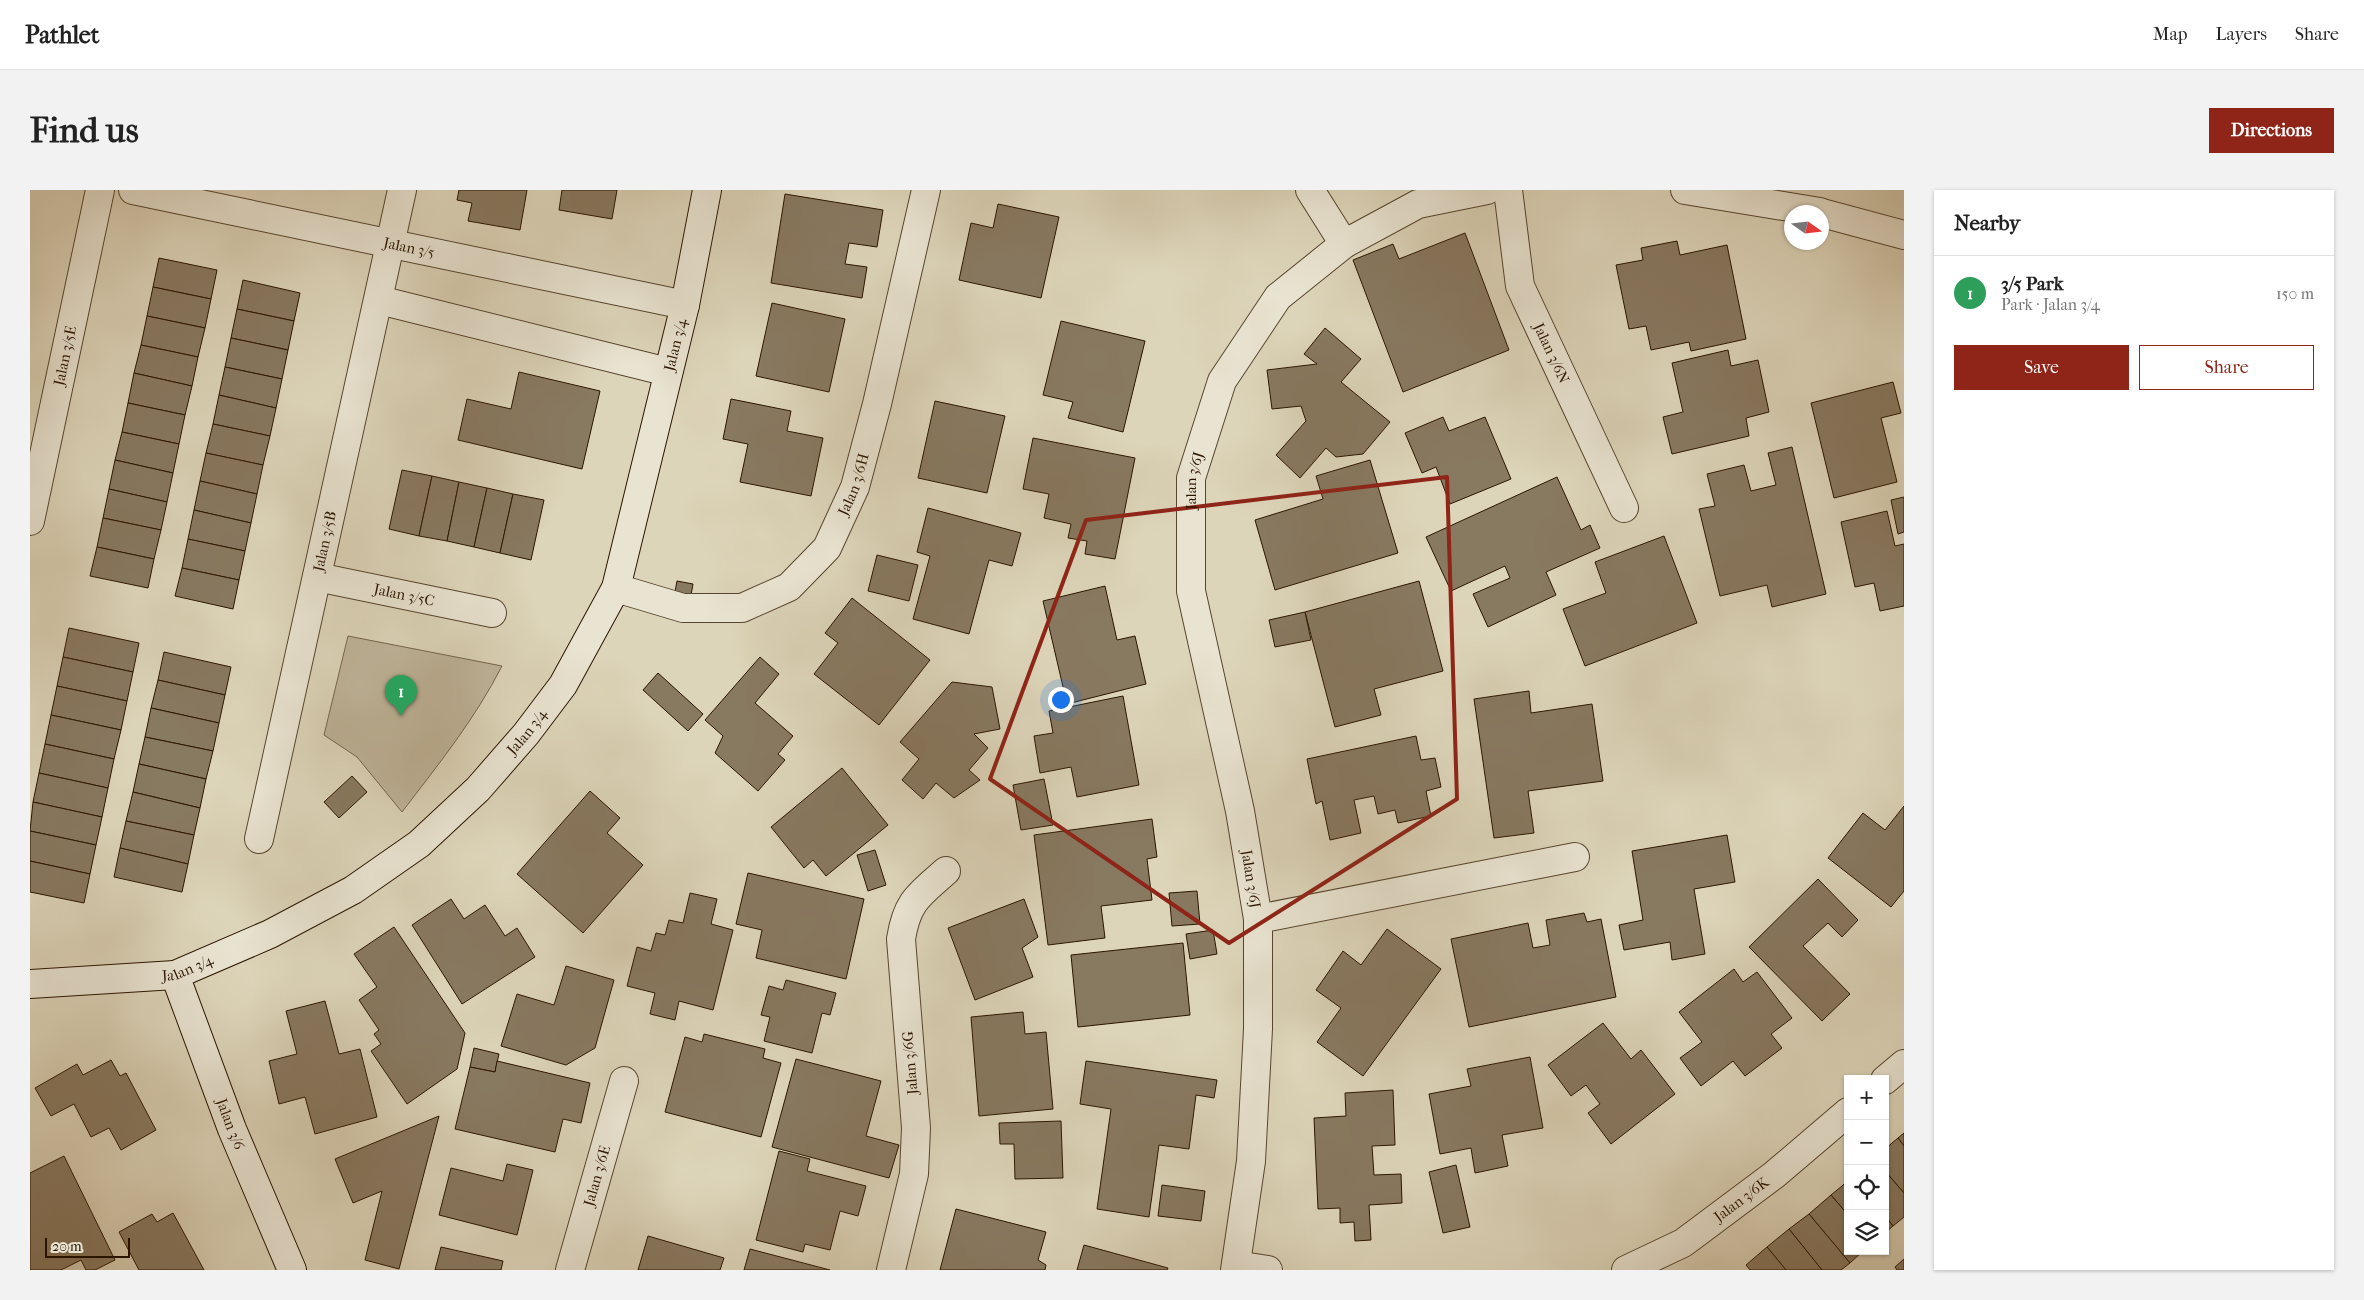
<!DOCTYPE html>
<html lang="en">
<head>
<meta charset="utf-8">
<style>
  :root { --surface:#fff; --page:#f2f2f2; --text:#222; --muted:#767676; --line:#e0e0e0; --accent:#8f2418 }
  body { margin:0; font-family:"IM FELL French Canon",serif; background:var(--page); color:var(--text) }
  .controls { position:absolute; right:15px; bottom:15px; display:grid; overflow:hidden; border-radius:0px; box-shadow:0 1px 4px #0004 }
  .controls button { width:45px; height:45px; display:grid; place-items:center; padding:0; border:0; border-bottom:1px solid var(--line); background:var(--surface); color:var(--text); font:25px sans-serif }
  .compass { position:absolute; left:1754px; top:15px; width:45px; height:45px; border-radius:50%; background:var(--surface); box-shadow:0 1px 4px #0004; rotate:104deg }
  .scale { position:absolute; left:15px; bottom:12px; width:85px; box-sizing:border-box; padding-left:5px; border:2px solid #2c1500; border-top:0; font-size:14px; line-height:18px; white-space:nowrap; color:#2c1500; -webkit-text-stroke:4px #e9e4d2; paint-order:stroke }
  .you { position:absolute; left:1030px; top:509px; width:18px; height:18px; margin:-12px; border:4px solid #fff; border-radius:50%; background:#1a73e8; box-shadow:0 0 0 8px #1a73e833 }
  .badge { display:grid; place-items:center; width:32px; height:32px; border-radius:50%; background:var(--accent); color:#fff; font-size:16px; font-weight:700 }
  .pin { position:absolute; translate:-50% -41px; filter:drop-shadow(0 1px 2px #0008) }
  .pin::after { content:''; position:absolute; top:26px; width:18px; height:15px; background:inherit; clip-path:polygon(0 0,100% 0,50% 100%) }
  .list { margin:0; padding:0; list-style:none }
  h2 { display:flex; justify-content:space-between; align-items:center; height:65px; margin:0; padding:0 20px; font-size:21px }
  h2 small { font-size:16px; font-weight:400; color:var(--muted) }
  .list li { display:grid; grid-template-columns:32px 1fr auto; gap:15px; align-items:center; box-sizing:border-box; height:75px; padding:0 20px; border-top:1px solid var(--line) }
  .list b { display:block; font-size:19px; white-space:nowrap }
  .list p { margin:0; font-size:16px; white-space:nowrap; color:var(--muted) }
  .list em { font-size:16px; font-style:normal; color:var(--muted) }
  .actions { display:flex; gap:10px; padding:15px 20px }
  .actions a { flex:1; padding:11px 0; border:1px solid var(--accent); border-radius:0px; text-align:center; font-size:18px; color:var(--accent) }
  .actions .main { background:var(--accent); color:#fff }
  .icon { flex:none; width:28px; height:28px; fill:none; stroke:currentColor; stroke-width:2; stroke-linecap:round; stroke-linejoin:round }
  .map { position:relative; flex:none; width:1874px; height:1080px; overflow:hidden; border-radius:0px }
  header { display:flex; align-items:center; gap:30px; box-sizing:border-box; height:70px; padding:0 25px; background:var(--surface); border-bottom:1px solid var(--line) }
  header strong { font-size:24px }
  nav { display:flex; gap:28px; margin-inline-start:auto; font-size:18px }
  .intro { display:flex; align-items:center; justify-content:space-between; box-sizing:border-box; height:120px; padding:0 30px }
  h1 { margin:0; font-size:35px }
  .button { padding:12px 22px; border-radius:0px; background:var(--accent); color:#fff; font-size:18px; font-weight:700 }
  main { display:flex; gap:30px; padding:0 30px }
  aside { flex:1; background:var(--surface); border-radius:0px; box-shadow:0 1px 4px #0004 }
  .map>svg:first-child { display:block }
</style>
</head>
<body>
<header>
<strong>Pathlet</strong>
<nav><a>Map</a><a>Layers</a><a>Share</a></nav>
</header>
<div class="intro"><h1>Find us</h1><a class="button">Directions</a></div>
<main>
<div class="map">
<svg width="1874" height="1080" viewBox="0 0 1874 1080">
  <rect width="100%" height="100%" fill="#ddd5ba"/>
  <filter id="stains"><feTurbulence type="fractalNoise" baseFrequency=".004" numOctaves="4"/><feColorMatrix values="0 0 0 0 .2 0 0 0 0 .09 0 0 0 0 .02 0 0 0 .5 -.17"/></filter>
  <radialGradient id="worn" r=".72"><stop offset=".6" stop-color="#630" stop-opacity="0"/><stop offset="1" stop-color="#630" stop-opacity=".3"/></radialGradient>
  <path fill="#bfb49a" stroke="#76644d" d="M318 446 472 476C445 529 408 575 372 622L327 567 294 545Z"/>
  <g fill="#887961" stroke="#2c1500">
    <polygon points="429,0 497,0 490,40 438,31 442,13 427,10"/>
    <polygon points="532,0 587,0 582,29 529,20"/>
    <polygon points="755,4 853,20 847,57 819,53 815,74 837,77 832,108 741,93"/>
    <polygon points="968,14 1029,27 1011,108 929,90 941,33 963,38"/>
    <polygon points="1435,43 1479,160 1373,202 1323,70 1363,54 1369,69"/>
    <polygon points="1647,51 1650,65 1697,55 1716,149 1661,161 1659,152 1621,160 1616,136 1599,139 1586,75 1613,70 1611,58"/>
    <polygon points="129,68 187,80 181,109 123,97"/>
    <polygon points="213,90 270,103 264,131 207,119"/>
    <polygon points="123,97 181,109 175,138 117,126"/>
    <polygon points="742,113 815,129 799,202 726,186"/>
    <polygon points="207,119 264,131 258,160 201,148"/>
    <polygon points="117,126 175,138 168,167 111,155"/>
    <polygon points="1031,131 1115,151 1093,242 1038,228 1043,212 1013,205"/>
    <polygon points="1295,138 1331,169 1311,192 1360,232 1333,264 1306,267 1296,258 1270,288 1246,265 1276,231 1271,216 1242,219 1237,180 1287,174 1274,164"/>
    <polygon points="201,148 258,160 252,189 195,177"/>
    <polygon points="111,155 168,167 162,196 104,183"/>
    <polygon points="1698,160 1701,176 1728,170 1739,222 1716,228 1719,246 1642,264 1633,227 1653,222 1642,173"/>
    <polygon points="195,177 252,189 246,218 189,205"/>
    <polygon points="489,182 570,201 552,279 428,250 437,209 481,219"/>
    <polygon points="104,183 162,196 155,225 98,213"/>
    <polygon points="1863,192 1871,223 1851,228 1867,292 1804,308 1781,213"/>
    <polygon points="189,205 246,218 240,246 183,234"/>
    <polygon points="701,209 761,221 757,241 793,248 781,306 710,292 718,254 693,249"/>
    <polygon points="905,211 975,226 957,303 888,288"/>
    <polygon points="98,213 155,225 149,254 92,242"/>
    <polygon points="1413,227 1419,241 1455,227 1481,289 1420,314 1406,277 1392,283 1375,243"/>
    <polygon points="183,234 240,246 233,275 176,263"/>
    <polygon points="92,242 149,254 143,283 85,270"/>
    <polygon points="1003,248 1105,268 1085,369 1055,364 1057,351 1038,348 1041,334 1014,328 1019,304 993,299"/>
    <polygon points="1762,257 1796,404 1742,417 1737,395 1690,406 1669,319 1685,316 1677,284 1714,275 1721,301 1746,295 1738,263"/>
    <polygon points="176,263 233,275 227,304 170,291"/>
    <polygon points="85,270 143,283 137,312 79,299"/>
    <polygon points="1340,270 1368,363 1245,400 1225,330 1293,309 1286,286"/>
    <polygon points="372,280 402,286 389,346 359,339"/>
    <polygon points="402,286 429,292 417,351 389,346"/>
    <polygon points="1527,287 1551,340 1560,335 1570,358 1516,382 1526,405 1458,437 1443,404 1480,388 1475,376 1421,401 1396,347"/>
    <polygon points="170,291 227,304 221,333 164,320"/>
    <polygon points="429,292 457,298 444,357 417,351"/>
    <polygon points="457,298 483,304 470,363 444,357"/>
    <polygon points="79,299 137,312 131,340 73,328"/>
    <polygon points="483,304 514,310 501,370 470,363"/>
    <polygon points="1874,307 1874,342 1868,344 1861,310"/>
    <polygon points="898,318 991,343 982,376 959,370 939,444 883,429 900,366 887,362"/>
    <polygon points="164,320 221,333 215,361 158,349"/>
    <polygon points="1857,321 1865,356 1874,354 1874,416 1850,421 1844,393 1825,397 1811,332"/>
    <polygon points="73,328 131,340 124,369 67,357"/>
    <polygon points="1634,346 1667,433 1555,476 1533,419 1576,403 1565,372"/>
    <polygon points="158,349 215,361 209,390 152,378"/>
    <polygon points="67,357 124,369 118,398 60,386"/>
    <polygon points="847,365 888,375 879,411 838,401"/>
    <polygon points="152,378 209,390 203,419 145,406"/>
    <polygon points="647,391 663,394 660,411 644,407"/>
    <polygon points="1389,391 1413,481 1344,499 1351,525 1305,537 1275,422"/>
    <polygon points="1075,396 1087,450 1105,446 1116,494 1037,514 1013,411"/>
    <polygon points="822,408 900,470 849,535 784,484 808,453 795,443"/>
    <polygon points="1275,422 1281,450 1245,457 1239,430"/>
    <polygon points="39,438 109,453 103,482 33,467"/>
    <polygon points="134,462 201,477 195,505 128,490"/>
    <polygon points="33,467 103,482 97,511 27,496"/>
    <polygon points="730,467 749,484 725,513 763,546 748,564 755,570 728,601 685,563 693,546 675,530"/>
    <polygon points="628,483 673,524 658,541 613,500"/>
    <polygon points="128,490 195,505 189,533 121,518"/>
    <polygon points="922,492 962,497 970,539 944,544 958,558 939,580 950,590 924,608 906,593 893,609 872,590 889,569 870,552"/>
    <polygon points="27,496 97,511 91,540 21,525"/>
    <polygon points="1499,501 1501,523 1562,514 1573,591 1498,601 1504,643 1464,648 1444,509"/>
    <polygon points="1093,506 1109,595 1047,607 1041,577 1010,583 1004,546 1023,543 1019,521"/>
    <polygon points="121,518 189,533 183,561 115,547"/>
    <polygon points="21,525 91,540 84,569 15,554"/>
    <polygon points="1386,546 1391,570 1405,568 1411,597 1396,601 1401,626 1368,633 1365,620 1348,624 1344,606 1324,610 1331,643 1300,650 1292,611 1286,614 1277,569"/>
    <polygon points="115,547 183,561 176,589 109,574"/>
    <polygon points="15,554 84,569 78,598 9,583"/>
    <polygon points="109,574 176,589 170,618 103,602"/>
    <polygon points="812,578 858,635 796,686 783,670 774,678 741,637"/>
    <polygon points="9,583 78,598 72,627 3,612"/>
    <polygon points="322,586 337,602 309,628 294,612"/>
    <polygon points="1014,589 1023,635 991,640 983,595"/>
    <polygon points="560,601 590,628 577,643 613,675 553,743 487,684"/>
    <polygon points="103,602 170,618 164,645 96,631"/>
    <polygon points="3,612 72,627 66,655 0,641"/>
    <polygon points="1874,616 1874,701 1861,717 1798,668 1833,623 1855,640"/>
    <polygon points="1122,629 1127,667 1117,669 1122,710 1071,716 1075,748 1018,755 1004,645"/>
    <polygon points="96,631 164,645 158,674 90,658"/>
    <polygon points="0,641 66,655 60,684 0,671"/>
    <polygon points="1697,645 1705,692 1664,699 1675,764 1642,770 1640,752 1594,760 1589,735 1613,730 1602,661"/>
    <polygon points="90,658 158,674 152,702 84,687"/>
    <polygon points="845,660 856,695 838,701 827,665"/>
    <polygon points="0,671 60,684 54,713 0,702"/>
    <polygon points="718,683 834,709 816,789 726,768 732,740 706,734"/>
    <polygon points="1788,689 1828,730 1812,747 1798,733 1773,756 1820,804 1792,831 1719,757"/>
    <polygon points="1167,701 1170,734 1142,736 1139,703"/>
    <polygon points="660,703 687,709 681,734 703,740 683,820 649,811 645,830 620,824 625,803 597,796 607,757 621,761 626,743 635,745 639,730 653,733"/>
    <polygon points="421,709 434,729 455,715 475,746 487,738 505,767 432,814 382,735"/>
    <polygon points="994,709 1008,747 992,758 1003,787 945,810 918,738"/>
    <polygon points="1554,723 1557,732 1571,729 1586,807 1439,837 1421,749 1498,733 1503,758 1520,755 1516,730"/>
    <polygon points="364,737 435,843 427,879 377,914 341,861 351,854 344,844 349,840 329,810 347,797 324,764"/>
    <polygon points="1357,739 1411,779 1333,886 1287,852 1311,818 1286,800 1313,761 1331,775"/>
    <polygon points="1183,740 1187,764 1160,769 1156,744"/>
    <polygon points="1153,753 1160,825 1048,837 1041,765"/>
    <polygon points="536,776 584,790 565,858 536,875 471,856 487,804 524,815"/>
    <polygon points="1704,779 1713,792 1727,782 1762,828 1741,844 1752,858 1715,886 1703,871 1671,896 1650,868 1672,852 1649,822"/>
    <polygon points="756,790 806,803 800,825 792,823 782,863 734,851 740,827 731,825 739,796 753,800"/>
    <polygon points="295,811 309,864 330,859 347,927 285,944 275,907 249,914 239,871 267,864 256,821"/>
    <polygon points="993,822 995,844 1016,842 1023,919 949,926 941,827"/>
    <polygon points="1573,833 1601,869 1611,860 1645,904 1581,954 1558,923 1570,914 1556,895 1541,906 1518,875"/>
    <polygon points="674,844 735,859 733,868 751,873 731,947 635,922 655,847 672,852"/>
    <polygon points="444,858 469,864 465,882 440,877"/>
    <polygon points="1500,867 1513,938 1472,945 1478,976 1445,983 1441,958 1410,964 1399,904 1441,896 1437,879"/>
    <polygon points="766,869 851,891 836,946 869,955 859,988 742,957"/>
    <polygon points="81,870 90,886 96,883 126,940 91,960 79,938 61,947 44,914 21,926 5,898 47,874 53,885"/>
    <polygon points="467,871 560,893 551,933 533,929 525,962 425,939 440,877 465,882"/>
    <polygon points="1056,871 1187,890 1184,908 1166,905 1159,959 1129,955 1119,1027 1067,1019 1081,919 1050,914"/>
    <polygon points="1363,900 1365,955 1342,956 1344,985 1371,984 1372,1013 1339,1015 1341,1050 1325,1051 1324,1032 1310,1033 1310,1018 1288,1019 1284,928 1316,926 1315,903"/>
    <polygon points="409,926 369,1079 335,1070 352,1001 323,1013 305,969"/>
    <polygon points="1031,931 1033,988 985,989 984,954 970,954 969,933"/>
    <polygon points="1874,943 1874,956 1868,948"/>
    <polygon points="1868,948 1874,956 1874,1003 1855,981 1855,959"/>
    <polygon points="749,961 780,969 777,981 836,996 828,1026 810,1021 800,1060 775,1054 773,1062 726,1050"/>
    <polygon points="34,966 85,1070 65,1080 56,1080 51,1070 31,1080 0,1080 0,983"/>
    <polygon points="477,974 503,980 487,1045 409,1025 421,978 473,991"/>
    <polygon points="1426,975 1440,1037 1413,1043 1399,982"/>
    <polygon points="1855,981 1874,1003 1874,1027 1863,1036 1855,1026"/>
    <polygon points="1818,991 1818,1025 1801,1005"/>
    <polygon points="1132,995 1175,1001 1171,1031 1128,1026"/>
    <polygon points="1801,1005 1818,1025 1818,1061 1833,1061 1820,1073 1779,1024"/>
    <polygon points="926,1019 1016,1042 1008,1070 1016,1075 1015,1080 910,1080"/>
    <polygon points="143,1023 174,1080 109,1080 89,1042 122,1024 127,1032"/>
    <polygon points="1779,1024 1820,1073 1811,1080 1792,1080 1759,1039"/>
    <polygon points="1855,1026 1863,1036 1855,1043"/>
    <polygon points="1759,1039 1792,1080 1756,1080 1737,1057"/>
    <polygon points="618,1046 694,1068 690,1080 608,1080"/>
    <polygon points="1054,1055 1138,1078 1137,1080 1047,1080"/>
    <polygon points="411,1057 473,1071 471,1080 405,1080"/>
    <polygon points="1737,1057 1756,1080 1720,1080 1716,1075"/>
    <polygon points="720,1059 800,1080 714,1080"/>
    <polygon points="1874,1069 1874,1080 1867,1080 1865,1077"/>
  </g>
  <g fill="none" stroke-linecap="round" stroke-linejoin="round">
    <defs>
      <g id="street">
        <path id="s1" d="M103 0 655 115"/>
        <polyline points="1280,0 1314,54"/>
        <path id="s2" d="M1478 0 1490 96 1594 318"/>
        <polyline points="1655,0 1790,22"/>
        <polyline points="1792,23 1874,45"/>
        <polyline points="349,110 638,182"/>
        <path id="s3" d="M0 331 70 0"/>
        <path id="s4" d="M287 387 462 423"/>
        <path id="s5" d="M586 398 653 418H712L759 397 797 358 825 297 847 214 896 0"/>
        <path id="s6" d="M229 649 372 0"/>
        <polyline points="1228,729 1545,667"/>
        <polyline points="1855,890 1874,874"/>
        <polyline points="1206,1075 1238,1080"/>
        <path id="s7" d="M540 1080 594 891"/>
        <path d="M861 1080 884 984 886 938 871 749C877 711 889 705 916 681"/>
        <path id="s8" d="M1205 1080 1221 971 1228 839V729L1210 621 1161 401V288L1192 191 1248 107 1314 54 1388 14 1457 0"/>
        <path id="s9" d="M1596 1080 1653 1053 1744 985 1818 922"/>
      </g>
      <g id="secondary">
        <path id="s10" d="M145 785 202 939 262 1080"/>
        <path id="s11" d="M0 794 145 785 240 744 323 700 389 654 448 599 496 544 533 495 586 398 655 115 677 0"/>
      </g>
    </defs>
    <use href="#street" stroke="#58452e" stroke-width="30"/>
    <use href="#secondary" stroke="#2c1500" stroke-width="30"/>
    <use href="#street" stroke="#e9e4d2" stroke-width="28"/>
    <use href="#secondary" stroke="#e9e4d2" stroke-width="28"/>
  </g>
  <path fill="none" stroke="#8f2418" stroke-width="4" stroke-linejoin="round" d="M1417 287 1427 609 1199 753 960 589 1056 330Z"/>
  <g text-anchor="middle" stroke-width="5" stroke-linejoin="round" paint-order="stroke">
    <g font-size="15" fill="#2c1500" stroke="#e9e4d2">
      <text dy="5" stroke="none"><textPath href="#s1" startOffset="282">Jalan 3/5</textPath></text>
      <text dy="5" stroke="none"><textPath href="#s11" startOffset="999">Jalan 3/4</textPath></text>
      <text dy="5" stroke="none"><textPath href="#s2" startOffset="171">Jalan 3/6N</textPath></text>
      <text dy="5" stroke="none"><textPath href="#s3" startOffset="169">Jalan 3/5E</textPath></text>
      <text dy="5" stroke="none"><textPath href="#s8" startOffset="798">Jalan 3/6J</textPath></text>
      <text dy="5" stroke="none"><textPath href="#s5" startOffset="304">Jalan 3/6H</textPath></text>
      <text dy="5" stroke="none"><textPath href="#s6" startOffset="305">Jalan 3/5B</textPath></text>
      <text dy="5" stroke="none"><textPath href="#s4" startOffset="89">Jalan 3/5C</textPath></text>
      <text dy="5" stroke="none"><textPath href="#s11" startOffset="579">Jalan 3/4</textPath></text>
      <text transform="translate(1221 689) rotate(81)" y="5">Jalan 3/6J</text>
      <text dy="5" stroke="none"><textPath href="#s11" startOffset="159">Jalan 3/4</textPath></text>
      <text transform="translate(880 873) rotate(-95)" y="5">Jalan 3/6G</text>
      <text dy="5" stroke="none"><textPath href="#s10" startOffset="159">Jalan 3/6</textPath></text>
      <text dy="5" stroke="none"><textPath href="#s7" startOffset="98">Jalan 3/6E</textPath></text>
      <text dy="5" stroke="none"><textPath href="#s9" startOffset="136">Jalan 3/6K</textPath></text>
    </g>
  </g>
  <rect width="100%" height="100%" filter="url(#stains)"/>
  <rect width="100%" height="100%" fill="url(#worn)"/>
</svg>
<div class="controls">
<button>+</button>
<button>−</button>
<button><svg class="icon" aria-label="locate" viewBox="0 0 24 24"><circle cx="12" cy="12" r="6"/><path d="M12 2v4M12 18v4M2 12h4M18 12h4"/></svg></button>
<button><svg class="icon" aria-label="layers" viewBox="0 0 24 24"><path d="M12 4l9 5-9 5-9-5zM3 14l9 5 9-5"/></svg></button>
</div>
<svg class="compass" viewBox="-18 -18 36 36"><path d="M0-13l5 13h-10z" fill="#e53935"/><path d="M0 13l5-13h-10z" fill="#767676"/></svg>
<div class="scale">20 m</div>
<div class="you"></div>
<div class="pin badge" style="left:371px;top:526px;background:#2e9e5b">1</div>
</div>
<aside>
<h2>Nearby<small></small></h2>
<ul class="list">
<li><span class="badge" style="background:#2e9e5b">1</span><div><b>3/5 Park</b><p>Park · Jalan 3/4</p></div><em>150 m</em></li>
</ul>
<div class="actions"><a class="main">Save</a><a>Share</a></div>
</aside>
</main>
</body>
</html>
